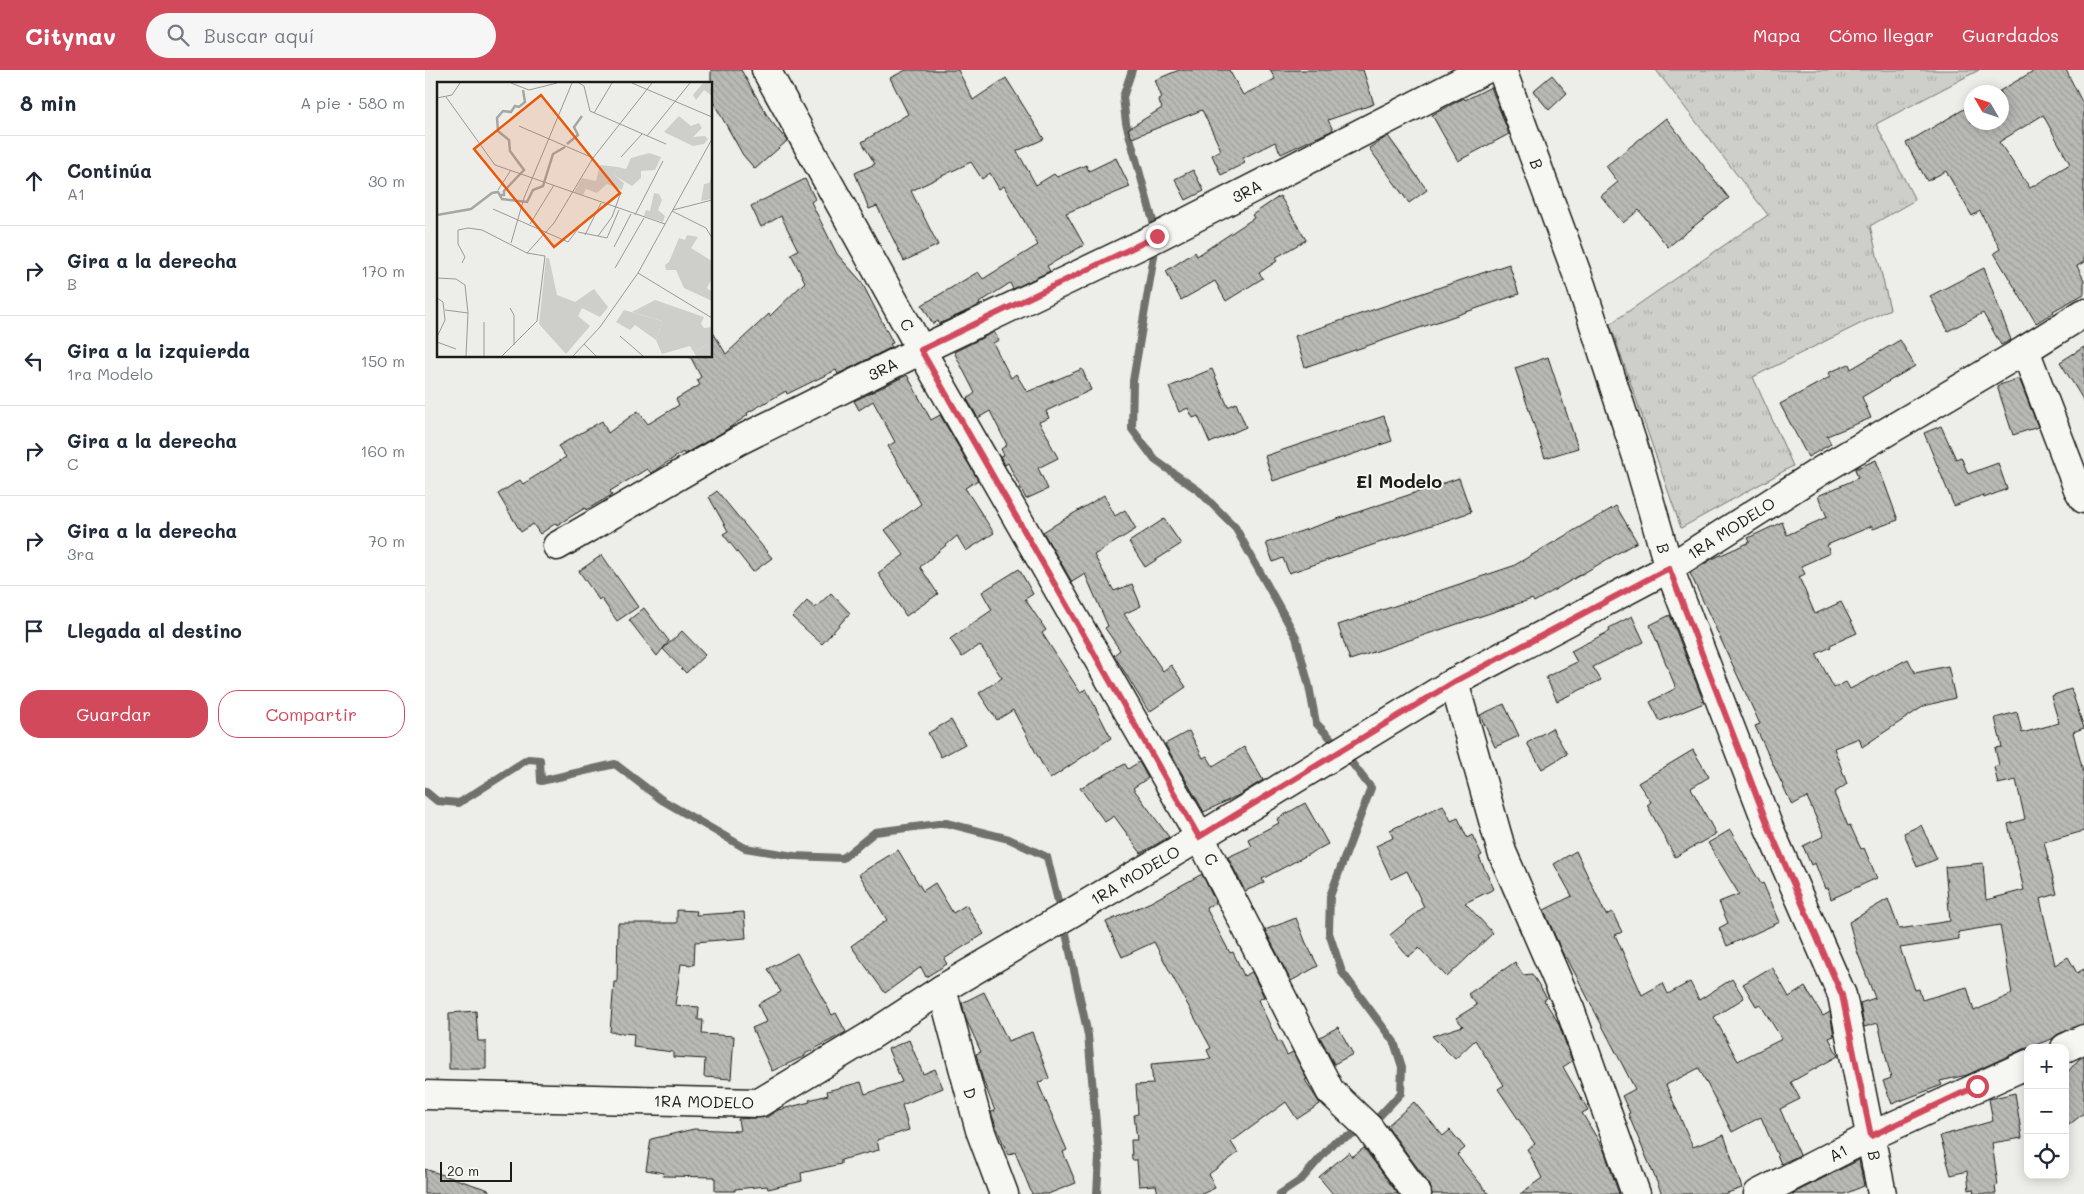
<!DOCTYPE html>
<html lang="es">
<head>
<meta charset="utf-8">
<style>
  :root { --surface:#fff; --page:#f6f6f7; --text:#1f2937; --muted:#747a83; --line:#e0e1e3; --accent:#d1495b }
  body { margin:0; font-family:Mali,sans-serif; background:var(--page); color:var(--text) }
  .controls { position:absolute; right:15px; bottom:15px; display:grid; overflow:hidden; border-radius:10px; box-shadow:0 2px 12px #0003 }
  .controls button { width:45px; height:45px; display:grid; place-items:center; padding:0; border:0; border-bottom:1px solid var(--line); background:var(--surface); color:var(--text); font:25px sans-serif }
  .compass { position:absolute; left:1539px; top:15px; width:45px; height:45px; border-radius:50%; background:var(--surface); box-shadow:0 2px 12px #0003; rotate:309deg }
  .scale { position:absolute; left:15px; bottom:12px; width:72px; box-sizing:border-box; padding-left:5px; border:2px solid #1c1c1c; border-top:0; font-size:14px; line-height:18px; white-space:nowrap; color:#1c1c1c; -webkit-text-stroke:4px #f6f6f2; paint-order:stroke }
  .stop { position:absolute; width:15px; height:15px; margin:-11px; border:4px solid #d1495b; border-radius:50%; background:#fff }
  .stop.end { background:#d1495b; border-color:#fff; box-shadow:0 1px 5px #0008 }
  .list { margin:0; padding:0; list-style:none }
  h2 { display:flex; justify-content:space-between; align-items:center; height:65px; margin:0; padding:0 20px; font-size:21px }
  h2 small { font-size:16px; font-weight:400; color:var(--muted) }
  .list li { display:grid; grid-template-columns:32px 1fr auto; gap:15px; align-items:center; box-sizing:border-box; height:90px; padding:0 20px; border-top:1px solid var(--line) }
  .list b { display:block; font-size:19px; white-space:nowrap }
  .list p { margin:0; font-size:16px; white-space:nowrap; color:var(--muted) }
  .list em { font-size:16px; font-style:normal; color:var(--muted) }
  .actions { display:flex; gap:10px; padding:15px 20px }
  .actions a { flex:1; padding:11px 0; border:1px solid var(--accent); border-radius:20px; text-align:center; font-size:18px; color:var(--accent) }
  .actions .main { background:var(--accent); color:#fff }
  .icon { flex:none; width:28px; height:28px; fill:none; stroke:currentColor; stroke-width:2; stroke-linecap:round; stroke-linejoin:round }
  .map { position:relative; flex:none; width:1659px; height:1124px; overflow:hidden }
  header { display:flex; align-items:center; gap:30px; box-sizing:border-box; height:70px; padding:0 25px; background:var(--accent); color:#fff }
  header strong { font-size:24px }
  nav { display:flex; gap:28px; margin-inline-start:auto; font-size:18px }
  .search { width:350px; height:45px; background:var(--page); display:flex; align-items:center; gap:12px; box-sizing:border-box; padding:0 18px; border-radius:28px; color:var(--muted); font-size:19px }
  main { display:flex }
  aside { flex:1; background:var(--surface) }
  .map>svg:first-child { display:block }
</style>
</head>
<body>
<header>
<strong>Citynav</strong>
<div class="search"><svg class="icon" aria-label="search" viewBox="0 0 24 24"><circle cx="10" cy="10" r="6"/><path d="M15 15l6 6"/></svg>Buscar aquí</div>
<nav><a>Mapa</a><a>Cómo llegar</a><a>Guardados</a></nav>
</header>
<main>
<aside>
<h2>8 min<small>A pie · 580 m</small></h2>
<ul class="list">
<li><svg class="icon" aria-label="ahead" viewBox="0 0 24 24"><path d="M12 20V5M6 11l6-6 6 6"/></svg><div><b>Continúa</b><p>A1</p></div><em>30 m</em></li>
<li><svg class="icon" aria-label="right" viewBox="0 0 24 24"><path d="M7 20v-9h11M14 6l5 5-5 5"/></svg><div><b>Gira a la derecha</b><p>B</p></div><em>170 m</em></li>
<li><svg class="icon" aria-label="left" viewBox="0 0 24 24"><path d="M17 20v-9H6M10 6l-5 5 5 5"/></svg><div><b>Gira a la izquierda</b><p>1ra Modelo</p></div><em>150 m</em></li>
<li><svg class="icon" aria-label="right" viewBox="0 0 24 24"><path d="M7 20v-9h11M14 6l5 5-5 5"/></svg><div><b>Gira a la derecha</b><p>C</p></div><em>160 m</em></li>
<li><svg class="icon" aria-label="right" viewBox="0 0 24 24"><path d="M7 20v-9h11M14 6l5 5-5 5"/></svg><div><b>Gira a la derecha</b><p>3ra</p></div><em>70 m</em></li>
<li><svg class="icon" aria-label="arrive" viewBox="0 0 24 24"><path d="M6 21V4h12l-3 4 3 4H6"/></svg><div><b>Llegada al destino</b></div></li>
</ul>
<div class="actions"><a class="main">Guardar</a><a>Compartir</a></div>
</aside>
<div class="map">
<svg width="1659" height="1124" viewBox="0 0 1659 1124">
  <defs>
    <pattern id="grass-tufts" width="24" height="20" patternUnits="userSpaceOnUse" patternTransform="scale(1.25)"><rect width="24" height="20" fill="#cececb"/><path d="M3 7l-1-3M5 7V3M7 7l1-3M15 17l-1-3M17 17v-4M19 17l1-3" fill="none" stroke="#b0b0ae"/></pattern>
    <pattern id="building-back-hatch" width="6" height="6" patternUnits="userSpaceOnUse" patternTransform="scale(1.25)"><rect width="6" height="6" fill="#b9b9b6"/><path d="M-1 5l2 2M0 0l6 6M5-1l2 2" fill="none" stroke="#9e9e9c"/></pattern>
  </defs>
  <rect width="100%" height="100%" fill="#edede9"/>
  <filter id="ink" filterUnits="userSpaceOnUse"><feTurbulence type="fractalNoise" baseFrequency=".02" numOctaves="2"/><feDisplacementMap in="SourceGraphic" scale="10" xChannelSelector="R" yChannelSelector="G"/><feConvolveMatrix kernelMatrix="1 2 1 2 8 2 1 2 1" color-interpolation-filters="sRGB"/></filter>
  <g filter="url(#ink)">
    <polygon fill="url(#grass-tufts)" stroke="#757574" points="1231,0 1554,0 1451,54 1490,130 1445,156 1465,239 1328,307 1368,396 1256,458 1185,254 1343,145"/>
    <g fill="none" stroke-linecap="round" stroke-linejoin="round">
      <g stroke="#6f6f6d" stroke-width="8">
        <polyline points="707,0 698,27 701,53 731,162"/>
        <polyline points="731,174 708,311 707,359 730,390 774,421 810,457 871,567 884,616 891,653 917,680 946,718 905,826 904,863 917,902 969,972 977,997 976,1023 947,1054"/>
        <polyline points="0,721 12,731 34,733 103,689 115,690 116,711 190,694 237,730 320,778 369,786 418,788 450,762 521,753 584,769 622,787 636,843"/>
        <polyline points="639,854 663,965 674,1087 672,1124"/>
        <polyline points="855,1124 876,1110 909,1072 938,1061"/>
      </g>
    </g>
    <g fill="url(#building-back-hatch)" stroke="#1c1c1c" fill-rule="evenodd">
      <polygon points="286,0 316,0 343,47 362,71 330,99 318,85 286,28"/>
      <polygon points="481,0 533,0 548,30 581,8 619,69 592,81 611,115 629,104 632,107 661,95 664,101 691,88 705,117 641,143 659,175 622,196 625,201 588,219 585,213 554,233 555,235 514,254 513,251 508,254 497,235 553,202 558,209 613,175 579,116 574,119 565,103 557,109 546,92 486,121 513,175 479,191 452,136 444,139 430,103 450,94 437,72 483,44 465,8"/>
      <polygon points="754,0 804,0 818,25 850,9 845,0 938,0 949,34 903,50 908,60 856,84 850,72 818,88 820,93 796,105 787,85 796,80 777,40 707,68 703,59 737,38 733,29 737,28 730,10"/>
      <path d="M1610 0H1641L1659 36V192L1652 196 1659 210V224L1628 241 1629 242 1611 253 1569 183 1575 179 1555 141 1547 146 1521 101 1502 111 1481 73 1546 35V52H1576V22H1573ZM1618 45 1645 94 1605 118 1574 72Z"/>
      <polygon points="1127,5 1142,23 1124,40 1108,21"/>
      <polygon points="1066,17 1084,64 1033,91 1007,45 1039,28 1040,30"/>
      <polygon points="1241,48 1304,128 1243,177 1214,140 1198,153 1176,126 1193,112 1181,96"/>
      <polygon points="963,66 1002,120 984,133 944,78"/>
      <polygon points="768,100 779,121 761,130 750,109"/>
      <polygon points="380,109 390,129 386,132 412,184 436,211 468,273 465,274 467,277 413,304 411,300 362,324 361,321 322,343 323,345 295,364 259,384 258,382 226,403 222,399 185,421 187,425 161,440 160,438 132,455 131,453 115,464 108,454 96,462 73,424 95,410 98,414 141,387 133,376 177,351 183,363 213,341 223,354 254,335 251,329 275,315 272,310 276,307 265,286 286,286 286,259 301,284 344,244 345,246 380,212 366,184 373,180 356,146 336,157 326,136"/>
      <polygon points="855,126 881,170 850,188 852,191 834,203 838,208 801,231 790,211 756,230 741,201 770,182 772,186 829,148 827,145"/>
      <polygon points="1084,194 1094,224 880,297 870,266"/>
      <polygon points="1559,198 1586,270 1576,275 1558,243 1523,261 1505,226"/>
      <polygon points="569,262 574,270 568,273 586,308 591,304 602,322 657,299 666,320 621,341 624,348 614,352 625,370 624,371 633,388 613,398 623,419 601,429 583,393 580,395 575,386 579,385 576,379 582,375 565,341 553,348 542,329 550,323 529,282"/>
      <polygon points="1475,270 1490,296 1437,327 1446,348 1402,366 1406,374 1383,387 1355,334 1405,307 1403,303 1424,294 1426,299"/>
      <polygon points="1659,277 1659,331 1635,292"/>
      <polygon points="1123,287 1153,378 1120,388 1090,298"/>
      <polygon points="787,299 803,337 811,333 821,357 785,373 773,346 768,348 763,338 754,342 744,317"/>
      <polygon points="482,305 506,350 515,345 553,410 540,418 569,463 541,481 532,466 495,497 513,524 481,546 453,503 479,485 460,460 496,434 463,376 470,372 448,331 434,340 429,331"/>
      <polygon points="1594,308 1613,357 1588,365 1572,316"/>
      <polygon points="959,346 967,371 848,411 840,386"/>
      <polygon points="1516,356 1531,389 1536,387 1543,404 1573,393 1582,419 1559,428 1558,425 1529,436 1499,363"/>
      <polygon points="1451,390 1473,450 1448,459 1447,456 1402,475 1405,483 1376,496 1380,504 1374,507 1390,544 1416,532 1432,563 1405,575 1406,577 1391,584 1409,618 1421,612 1425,619 1483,589 1490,603 1523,596 1530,628 1499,636 1437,677 1434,668 1409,678 1422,714 1409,723 1423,756 1425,755 1436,779 1439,778 1452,808 1406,829 1403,818 1400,819 1390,793 1386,795 1378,776 1399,766 1382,727 1367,735 1330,656 1335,654 1265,503 1287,489 1325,472 1323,468 1357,452 1362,465 1402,447 1393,426 1433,408 1430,399"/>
      <polygon points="1034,408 1046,442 864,503 858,488 848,492 841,473"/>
      <polygon points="292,421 347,488 328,502 298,464 303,461 284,427"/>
      <polygon points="679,425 690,446 700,440 711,459 669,485 689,521 707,514 716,536 699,544 738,601 746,595 761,617 724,642 689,585 695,580 680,558 683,556 660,504 647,512 618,462"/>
      <polygon points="1191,436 1212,472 1109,532 1107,529 925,590 913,555 1088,496"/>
      <polygon points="739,449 756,474 720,497 704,472"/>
      <polygon points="177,485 213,537 192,551 176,528 174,530 154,501"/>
      <polygon points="594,499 608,524 600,529 621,560 617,563 655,622 661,619 686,668 625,709 588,640 572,650 554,623 577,608 555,575 537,587 525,569 567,540 557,522"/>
      <polygon points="406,523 425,543 397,574 367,547 382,531 390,538"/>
      <polygon points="219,538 244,571 232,586 204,550"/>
      <polygon points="1245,545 1279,633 1235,651 1225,632 1251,618 1225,555"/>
      <polygon points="1207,546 1219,572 1168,597 1176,610 1132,631 1121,607 1152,592 1146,581 1185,561 1184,558"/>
      <polygon points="257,561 280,585 261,603 238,579"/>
      <path d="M1646 619 1659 658 1648 662 1659 705V761L1619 772 1632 824 1615 829 1630 895 1643 887 1652 903 1659 899V954L1633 964 1627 969 1596 980 1542 1005 1515 1011 1517 1015 1467 1034 1458 1011 1466 1008 1453 953 1439 957 1435 933 1450 928 1432 881 1424 852 1463 829 1474 859 1525 851 1520 797 1558 793 1561 830 1599 820 1583 754 1600 749 1591 710 1573 714 1569 697 1574 695 1570 678 1577 677 1570 648 1592 642 1597 663 1634 653 1626 626ZM1575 855 1587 924 1549 941 1542 917 1497 930 1494 919 1490 920 1475 878 1534 869 1533 862Z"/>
      <polygon points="1079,634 1094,666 1070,677 1055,645"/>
      <polygon points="526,650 540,674 516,687 503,663"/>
      <polygon points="1127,658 1142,684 1117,699 1102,673"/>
      <polygon points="764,661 778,688 782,686 788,696 819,677 838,710 814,725 779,742 740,674"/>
      <polygon points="1268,680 1284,707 1266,718 1291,764 1250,787 1222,735 1226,732 1213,713"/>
      <polygon points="714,692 723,708 708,718 744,767 716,783 689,746 680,752 655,718 700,694 703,699"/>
      <polygon points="880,733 903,774 837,809 839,813 820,821 803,787 827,776 823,769 854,753 852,749"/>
      <polygon points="1018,735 1026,751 1033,748 1042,768 1047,765 1057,785 1054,787 1069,819 1040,833 1068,863 1022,907 994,878 983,887 965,865 999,837 982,801 966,809 951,776 968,768 965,760"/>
      <polygon points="1496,755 1512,789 1492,797 1479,763"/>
      <polygon points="1305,760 1336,814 1338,813 1355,852 1302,876 1294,858 1303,853 1294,832 1314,824 1283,773"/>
      <polygon points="473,780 498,821 510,813 528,843 541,835 559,864 519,889 522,894 501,907 496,897 460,923 426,876 462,850 434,804"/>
      <polygon points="1151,781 1181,845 1187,842 1197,862 1190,865 1217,925 1238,913 1243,924 1265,912 1274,930 1307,909 1319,928 1289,947 1313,991 1357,969 1335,934 1331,936 1318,914 1347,897 1364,927 1380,917 1398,946 1405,942 1409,966 1404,968 1413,986 1366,1012 1375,1029 1355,1039 1375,1085 1356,1094 1336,1047 1307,1062 1274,998 1241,1015 1268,1077 1299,1065 1317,1118 1299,1124 1237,1124 1203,1044 1205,1043 1197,1026 1210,1019 1142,888 1140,889 1119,840 1147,826 1129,794"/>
      <polygon points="777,804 791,833 781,838 805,883 808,882 819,906 827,902 839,927 833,930 853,972 855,971 862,985 868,982 882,1009 880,1010 895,1034 872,1049 861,1032 806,1072 813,1083 784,1104 790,1118 777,1124 733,1124 731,1115 714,1116 712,1090 707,1090 706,1070 712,1070 709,1045 713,1044 711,1015 728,1014 726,994 786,989 782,980 786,978 729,872 697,887 681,852 726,832"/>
      <polygon points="252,840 272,841 271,845 319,842 321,868 270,872 269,895 256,894 250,935 274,937 273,950 278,950 277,964 309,966 306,1009 279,1007 280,989 248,987 248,982 208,977 209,964 185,962 189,912 192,912 193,853 252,853"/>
      <polygon points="871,848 881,873 893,896 866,911 840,860"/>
      <polygon points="372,883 407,945 411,943 421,962 380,984 380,986 347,1001 327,958 341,952 333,934 356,922 343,899"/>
      <polygon points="1090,892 1098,905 1107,904 1122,928 1119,930 1133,952 1147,991 1138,997 1163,1040 1157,1043 1179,1080 1194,1124 1095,1124 1117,1108 1102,1079 1110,1074 1073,1019 1079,1015 1050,970 1030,989 1007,966 1038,956 1031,948 1052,935 1043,924"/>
      <polygon points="559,922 583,971 607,962 624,1008 613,1013 642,1080 638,1082 651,1113 623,1124 607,1124 590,1082 583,1085 570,1054 566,1042 570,1041 558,1010 551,984 556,982 541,949 537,933"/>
      <polygon points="51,941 53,971 61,971 61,999 24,999 24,943"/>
      <polygon points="913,957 928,984 909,994 895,967"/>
      <polygon points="484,970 498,1004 510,999 518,1018 477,1035 484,1060 452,1070 454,1080 416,1090 416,1094 376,1103 377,1111 343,1119 342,1116 310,1119 310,1121 290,1121 290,1107 238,1106 239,1103 221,1100 226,1069 269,1059 315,1061 313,1049 342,1047 353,1040 385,1032 384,1030 403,1025 402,1021 436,1012 440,1024 477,1012 463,979"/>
      <polygon points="1659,986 1659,1043 1640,1058 1640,1005 1654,989"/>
      <polygon points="1590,1023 1597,1068 1567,1073 1573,1115 1570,1116 1571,1124 1549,1124 1548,1119 1544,1120 1542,1101 1526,1105 1515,1066 1568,1051 1564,1029"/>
      <polygon points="989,1032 1018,1066 1025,1060 1040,1078 1032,1085 1064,1124 1007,1124 1005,1115 962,1056"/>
      <polygon points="939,1078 973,1124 908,1124 894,1107 924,1082 927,1087"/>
      <polygon points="1434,1090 1439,1116 1419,1124 1367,1124"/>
      <polygon points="0,1099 64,1120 64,1124 0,1124"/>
    </g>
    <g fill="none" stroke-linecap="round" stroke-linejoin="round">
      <defs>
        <g id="minor">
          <path id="s1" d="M341 0 496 280 775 767 905 1021 944 1058 992 1124"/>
          <path id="s2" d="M1077 0 1156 215 1212 387 1244 498 1344 758 1417 925 1457 1124"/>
          <polyline points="1600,280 1653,419 1659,429"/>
          <path id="s3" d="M132 476 313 371 496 280 732 167 1059 0"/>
          <polyline points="1029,612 1077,782 1145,939 1211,1124"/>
          <path id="s4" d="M517 919 555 1060 579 1124"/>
          <polyline points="1640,978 1659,969"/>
          <path id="s5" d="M0 1025 334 1033 445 966 517 919 775 767 1029 612 1244 498 1397 400 1600 280 1659 243"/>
          <path id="s6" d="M1333 1124 1446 1066 1603 994"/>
        </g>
      </defs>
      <use href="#minor" stroke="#1c1c1c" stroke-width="31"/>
      <use href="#minor" stroke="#f6f6f2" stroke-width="28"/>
    </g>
  </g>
  <g fill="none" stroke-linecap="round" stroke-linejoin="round" filter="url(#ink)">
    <polyline stroke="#d1495b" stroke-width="6" points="732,166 496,280 774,767 1029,612 1244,498 1344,758 1417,925 1446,1066 1552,1016"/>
  </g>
  <g text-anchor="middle" stroke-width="4" stroke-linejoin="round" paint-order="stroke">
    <g font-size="16" fill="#1c1c1c" stroke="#f6f6f2">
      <text dy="6" stroke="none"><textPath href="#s2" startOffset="100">B</textPath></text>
      <text dy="6" stroke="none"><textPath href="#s3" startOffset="776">3RA</textPath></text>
      <text dy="6" stroke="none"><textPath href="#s1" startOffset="291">C</textPath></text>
      <text dy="6" stroke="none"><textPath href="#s3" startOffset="371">3RA</textPath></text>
      <text dy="6" stroke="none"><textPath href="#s5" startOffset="1464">1RA MODELO</textPath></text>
      <text dy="6" stroke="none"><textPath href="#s2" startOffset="505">B</textPath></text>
      <text dy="6" stroke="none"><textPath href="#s1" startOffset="906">C</textPath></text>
      <text dy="6" stroke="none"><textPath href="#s5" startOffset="774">1RA MODELO</textPath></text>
      <text dy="6" stroke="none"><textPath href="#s4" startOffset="108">D</textPath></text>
      <text dy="6" stroke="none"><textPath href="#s5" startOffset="279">1RA MODELO</textPath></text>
      <text dy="6" stroke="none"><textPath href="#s6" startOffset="90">A1</textPath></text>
      <text dy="6" stroke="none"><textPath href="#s2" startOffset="1150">B</textPath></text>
    </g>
    <g font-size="18" font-weight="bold" fill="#1c1c1c" stroke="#f6f6f2">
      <text x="974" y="418">El Modelo</text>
    </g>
  </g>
  <g transform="translate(12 12)">
    <rect width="275" height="275" fill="#edede9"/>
    <path d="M163 83 181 85 177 93 187 101 185 108 170 102 160 111 149 107 146 113 137 110 145 96 159 99ZM250 153 261 155 254 166 275 179V196L270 206 275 210V219L247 206 239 188H229L228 183 232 180 242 156 248 158ZM109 176H112L120 213 138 220 157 207 171 225 163 235 145 226 141 234 153 244 129 272 102 242ZM218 218 267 235 264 242 270 263 259 269V274L253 264 225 272 219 258 225 239 195 230Z" fill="#cececb"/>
    <path d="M266 1H273L275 14 267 8 259 18 256 13ZM242 34 254 44 262 41 265 46 256 55 268 54 271 57 267 62 256 64 227 50ZM212 71 224 75 218 88 204 89V96L195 104 177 93 181 85 189 87 194 76ZM275 94V117L264 119 267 102 272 101ZM217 111 222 112 225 118 221 128 228 134 226 140 207 134 209 128 213 129ZM187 228 225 239 219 258 198 243 193 248 179 240ZM264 242 267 246 275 245V274H259V269L270 263 260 253Z" fill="#cececb"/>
    <path fill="none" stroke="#a6a6a3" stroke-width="2.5" d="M130 62 141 53 137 45 145 34M62 113H67V109L87 88 73 69 72 58 61 49 60 36 66 29 74 30 78 24 82 25 88 20 86 8M0 133 34 127 55 111 61 110 65 117 90 120 96 108 106 104 116 72 128 65"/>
    <path fill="none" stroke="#999997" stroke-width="1" d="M74 1 92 8 120 1M142 1 147 4 153 29 229 62M195 1 275 35M9 15 58 83 228 142M0 16 15 13 23 1M157 31 175 1M82 44 156 76M210 54 253 1M184 75 205 52M61 108 74 88M56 127 131 160 144 143M236 128 275 118M235 129 269 146 275 156M198 133 226 79M93 142 117 103M141 150 161 154 175 135 184 110M148 153 164 121M161 154 170 156 182 128M74 161 87 116 135 1M177 165 194 132M90 171 117 141 156 76 215 1M25 181 28 175 21 162V148L31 146 45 148 90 171 108 174 100 239 65 274M178 186 207 136M201 191 275 236M0 196 19 197 28 203 31 231 29 274M0 216 6 220 8 238 0 255M73 226 77 233V263M8 228 31 231M47 240V274M183 254 206 274M0 260 19 267M147 262 159 274M136 274 163 245 201 191 275 57"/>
    <path fill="#e8590c" fill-opacity="0.15" stroke="#e8590c" stroke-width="2.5" d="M104 13 183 111 117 165 37 67Z"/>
    <rect width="275" height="275" fill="none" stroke="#1c1c1c" stroke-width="2.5"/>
  </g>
</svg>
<div class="controls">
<button>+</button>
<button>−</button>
<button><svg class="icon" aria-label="locate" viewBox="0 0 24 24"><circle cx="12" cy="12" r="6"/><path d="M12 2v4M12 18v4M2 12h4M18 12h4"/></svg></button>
</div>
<svg class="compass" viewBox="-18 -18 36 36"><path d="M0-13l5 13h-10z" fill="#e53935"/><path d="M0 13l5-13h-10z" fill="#747a83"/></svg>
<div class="scale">20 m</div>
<div class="stop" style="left:1552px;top:1016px"></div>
<div class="stop end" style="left:732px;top:166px"></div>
</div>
</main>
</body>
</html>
